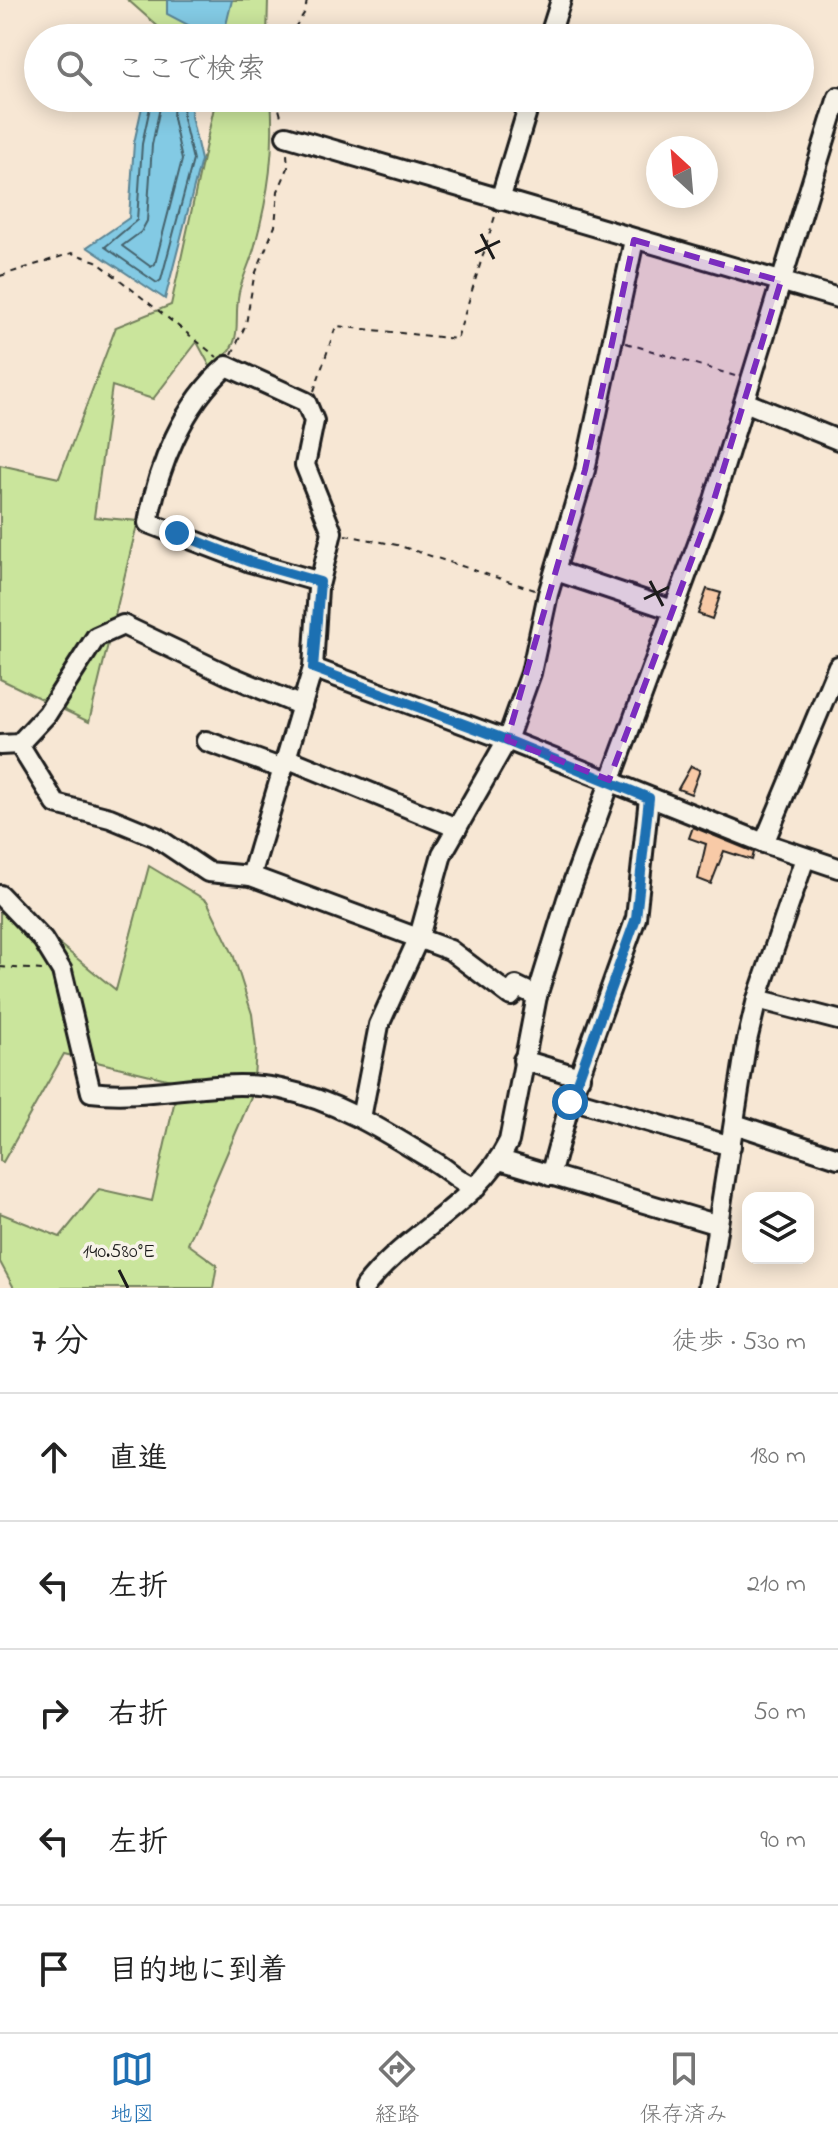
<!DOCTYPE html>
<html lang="ja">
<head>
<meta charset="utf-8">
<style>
  :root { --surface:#fff; --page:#f6f6f6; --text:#222; --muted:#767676; --line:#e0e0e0; --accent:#1f6fb2 }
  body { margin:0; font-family:"Indie Flower","Klee One",sans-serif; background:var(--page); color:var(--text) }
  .controls { position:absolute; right:24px; bottom:24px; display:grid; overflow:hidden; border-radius:16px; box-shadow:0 4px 20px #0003 }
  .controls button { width:72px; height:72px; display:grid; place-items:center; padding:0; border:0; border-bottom:2px solid var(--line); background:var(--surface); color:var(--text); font:40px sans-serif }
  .compass { position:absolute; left:646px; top:136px; width:72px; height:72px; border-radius:50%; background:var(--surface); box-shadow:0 4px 20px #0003; rotate:334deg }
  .stop { position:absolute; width:24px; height:24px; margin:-18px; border:6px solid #1f6fb2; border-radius:50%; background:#fff }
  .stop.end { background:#1f6fb2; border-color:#fff; box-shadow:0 2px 8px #0008 }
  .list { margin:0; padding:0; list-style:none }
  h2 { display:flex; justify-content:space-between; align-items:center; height:104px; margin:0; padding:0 32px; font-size:34px }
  h2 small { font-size:26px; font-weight:400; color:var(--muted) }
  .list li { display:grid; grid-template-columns:52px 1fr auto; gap:24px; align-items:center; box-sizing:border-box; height:128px; padding:0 32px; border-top:2px solid var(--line) }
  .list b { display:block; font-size:30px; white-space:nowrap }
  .list em { font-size:26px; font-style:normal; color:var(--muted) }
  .icon { flex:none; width:44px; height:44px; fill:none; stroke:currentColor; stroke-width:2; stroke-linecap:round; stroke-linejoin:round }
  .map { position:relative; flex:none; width:838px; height:1288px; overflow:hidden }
  .search { position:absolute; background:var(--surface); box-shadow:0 4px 20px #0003; left:24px; right:24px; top:24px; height:88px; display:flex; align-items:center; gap:20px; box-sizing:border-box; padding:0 28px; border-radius:44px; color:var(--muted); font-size:30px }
  .sheet { height:744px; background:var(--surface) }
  nav { display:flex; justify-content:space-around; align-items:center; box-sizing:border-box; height:112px; border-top:2px solid var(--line); background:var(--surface); font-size:22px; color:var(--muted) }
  nav a { display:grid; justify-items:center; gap:4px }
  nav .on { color:var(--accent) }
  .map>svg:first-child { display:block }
</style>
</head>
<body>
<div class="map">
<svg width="838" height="1288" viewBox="0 0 838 1288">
  <rect width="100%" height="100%" fill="#f7e7d4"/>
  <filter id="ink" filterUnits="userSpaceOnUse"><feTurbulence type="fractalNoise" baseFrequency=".0125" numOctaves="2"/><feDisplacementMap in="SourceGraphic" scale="16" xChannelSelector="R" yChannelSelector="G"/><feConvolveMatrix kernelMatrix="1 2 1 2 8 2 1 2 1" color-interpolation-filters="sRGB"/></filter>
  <g filter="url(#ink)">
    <g fill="#cae59c" stroke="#73805c" stroke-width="2">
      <polygon points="128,0 268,0 267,38 171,38"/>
      <path d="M216 98H271C275 151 269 193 255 245 251 261 243 276 239 292 232 327 248 341 211 368L197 342 153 399 112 386 94 517 138 521 89 722 0 679V465L59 478 116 327 171 305Z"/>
      <polygon points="149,866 207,901 233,954 252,1014 256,1048 253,1093 188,1244 217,1265 213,1288 14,1288 0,1262 0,1213 60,1237 99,1189 152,1201 179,1082 64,1054 3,1162 0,1161 0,896 116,990"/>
    </g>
    <g fill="#83cae4" stroke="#5a8494" stroke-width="2">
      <polygon points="167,0 232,0 226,25 205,34 167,14"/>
      <polygon points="144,98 192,98 191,116 201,160 165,299 87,247 129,218 134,143"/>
    </g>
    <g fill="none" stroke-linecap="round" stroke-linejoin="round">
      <g stroke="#45626c" stroke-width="2">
        <polyline points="152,98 142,144 137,220 105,247 157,283 161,280 193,160 183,118 184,98"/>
        <polyline points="162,98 152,145 147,221 141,232 122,246 151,267 155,264 182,160 173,118 174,98"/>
      </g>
    </g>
    <g fill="#f8caa7" stroke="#1c1c1c" stroke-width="2">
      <polygon points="707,589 721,593 712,619 698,614"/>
      <polygon points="691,766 700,770 691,794 678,789"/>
      <polygon points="693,827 754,852 752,860 724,851 711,884 698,879 706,844 689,838"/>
    </g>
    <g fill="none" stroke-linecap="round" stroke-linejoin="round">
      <defs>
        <g id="minor">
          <polyline points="549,38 561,0"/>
          <polyline points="286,136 838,298"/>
          <polyline points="500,200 531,98"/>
          <polyline points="745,402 838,440"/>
          <polyline points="556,571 673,610"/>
          <path d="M320 582 250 562 148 523C158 467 183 404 227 366L306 402 314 421 305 465 332 532 320 582 318 588 313 668 251 876 450 950 511 996 516 986 537 996"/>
          <polyline points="313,668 507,740 764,843 838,868"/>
          <polyline points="206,741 283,769"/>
          <polyline points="19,744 56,804 110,818 156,837 208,872 251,876"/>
          <polyline points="0,745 19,744 47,714 96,637 123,625 228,675 302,706"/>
          <polyline points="286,758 457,828"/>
          <polyline points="764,843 838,666"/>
          <path d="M0 895 43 940 62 971 91 1092C153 1100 220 1076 281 1089 338 1101 386 1132 435 1162 450 1171 459 1182 476 1188"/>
          <polyline points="757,999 838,1020"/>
          <polyline points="523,1060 580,1077"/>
          <polyline points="571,1099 731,1146"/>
          <polyline points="361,1118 379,1025 419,937 442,854 507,740 531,673 548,594 585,470 634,240"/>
          <polyline points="735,1124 838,1158"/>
          <polyline points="500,1160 715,1224"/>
          <polyline points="550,1176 571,1099 636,918 649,798"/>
          <path d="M364 1288C406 1232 478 1205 509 1141L537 996 567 899 713 503 838 97"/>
          <polyline points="708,1288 746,1045 757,999 805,858"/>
        </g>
      </defs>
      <use href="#minor" stroke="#1c1c1c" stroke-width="24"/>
      <g stroke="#1c1c1c" stroke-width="2" stroke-dasharray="6 6" stroke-linecap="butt">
        <polyline points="288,38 305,12 307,0"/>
        <polyline points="276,98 282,120"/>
        <polyline points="0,276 72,253 96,261 217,357"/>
        <polyline points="626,343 735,376"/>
        <polyline points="232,354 246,324 254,277 275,226 278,191 288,168 287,154"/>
        <polyline points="314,391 336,326 457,339 496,213"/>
        <polyline points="345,535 397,545 535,590"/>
        <polyline points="0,967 43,970"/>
      </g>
      <use href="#minor" stroke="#f7f3e8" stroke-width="18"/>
    </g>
  </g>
  <g fill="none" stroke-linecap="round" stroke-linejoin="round" filter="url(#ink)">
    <polyline stroke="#1f6fb2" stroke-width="10" points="177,533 250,562 320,582 313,668 507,740 649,798 636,918 570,1102"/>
  </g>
  <path fill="#7b2cbf" fill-opacity="0.2" stroke="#7b2cbf" stroke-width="6" stroke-dasharray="16 10" stroke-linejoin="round" d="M634 240 781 281 713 503 609 780 507 740 585 470Z"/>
  <path fill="none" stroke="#1c1c1c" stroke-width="3" d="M481 234 494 259M475 253 500 241M650 581 663 606M644 599 669 587M119 1270 128 1288"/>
  <g font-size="20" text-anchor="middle" fill="#1c1c1c" stroke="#f7f3e8" stroke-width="7" stroke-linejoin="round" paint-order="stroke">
    <text x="119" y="1257">140.580°E</text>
  </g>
</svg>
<div class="controls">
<button><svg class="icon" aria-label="layers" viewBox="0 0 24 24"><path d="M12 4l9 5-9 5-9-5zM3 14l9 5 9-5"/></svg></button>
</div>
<svg class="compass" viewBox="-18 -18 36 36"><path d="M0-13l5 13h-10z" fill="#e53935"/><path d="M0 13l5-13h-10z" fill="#767676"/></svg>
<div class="stop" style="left:570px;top:1102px"></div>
<div class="stop end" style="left:177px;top:533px"></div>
<div class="search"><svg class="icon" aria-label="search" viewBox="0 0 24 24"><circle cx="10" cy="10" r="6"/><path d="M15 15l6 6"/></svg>ここで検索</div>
</div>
<section class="sheet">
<h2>7 分<small>徒歩 · 530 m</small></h2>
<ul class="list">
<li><svg class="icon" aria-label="ahead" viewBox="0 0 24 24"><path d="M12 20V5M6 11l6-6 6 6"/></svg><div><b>直進</b></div><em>180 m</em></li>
<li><svg class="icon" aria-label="left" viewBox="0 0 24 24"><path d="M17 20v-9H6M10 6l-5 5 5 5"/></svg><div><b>左折</b></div><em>210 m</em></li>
<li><svg class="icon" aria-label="right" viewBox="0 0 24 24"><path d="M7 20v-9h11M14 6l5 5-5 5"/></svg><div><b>右折</b></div><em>50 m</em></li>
<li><svg class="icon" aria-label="left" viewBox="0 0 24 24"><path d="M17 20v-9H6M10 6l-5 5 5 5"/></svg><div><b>左折</b></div><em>90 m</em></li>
<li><svg class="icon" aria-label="arrive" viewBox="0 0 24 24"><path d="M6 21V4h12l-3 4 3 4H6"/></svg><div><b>目的地に到着</b></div></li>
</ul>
</section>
<nav>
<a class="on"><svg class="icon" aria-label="map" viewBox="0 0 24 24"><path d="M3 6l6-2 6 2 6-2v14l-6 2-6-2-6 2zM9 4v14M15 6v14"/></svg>地図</a>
<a><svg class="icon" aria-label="directions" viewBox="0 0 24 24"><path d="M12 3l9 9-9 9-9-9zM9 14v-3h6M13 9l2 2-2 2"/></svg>経路</a>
<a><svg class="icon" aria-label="saved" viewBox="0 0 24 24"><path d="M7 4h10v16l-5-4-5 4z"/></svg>保存済み</a>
</nav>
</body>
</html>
